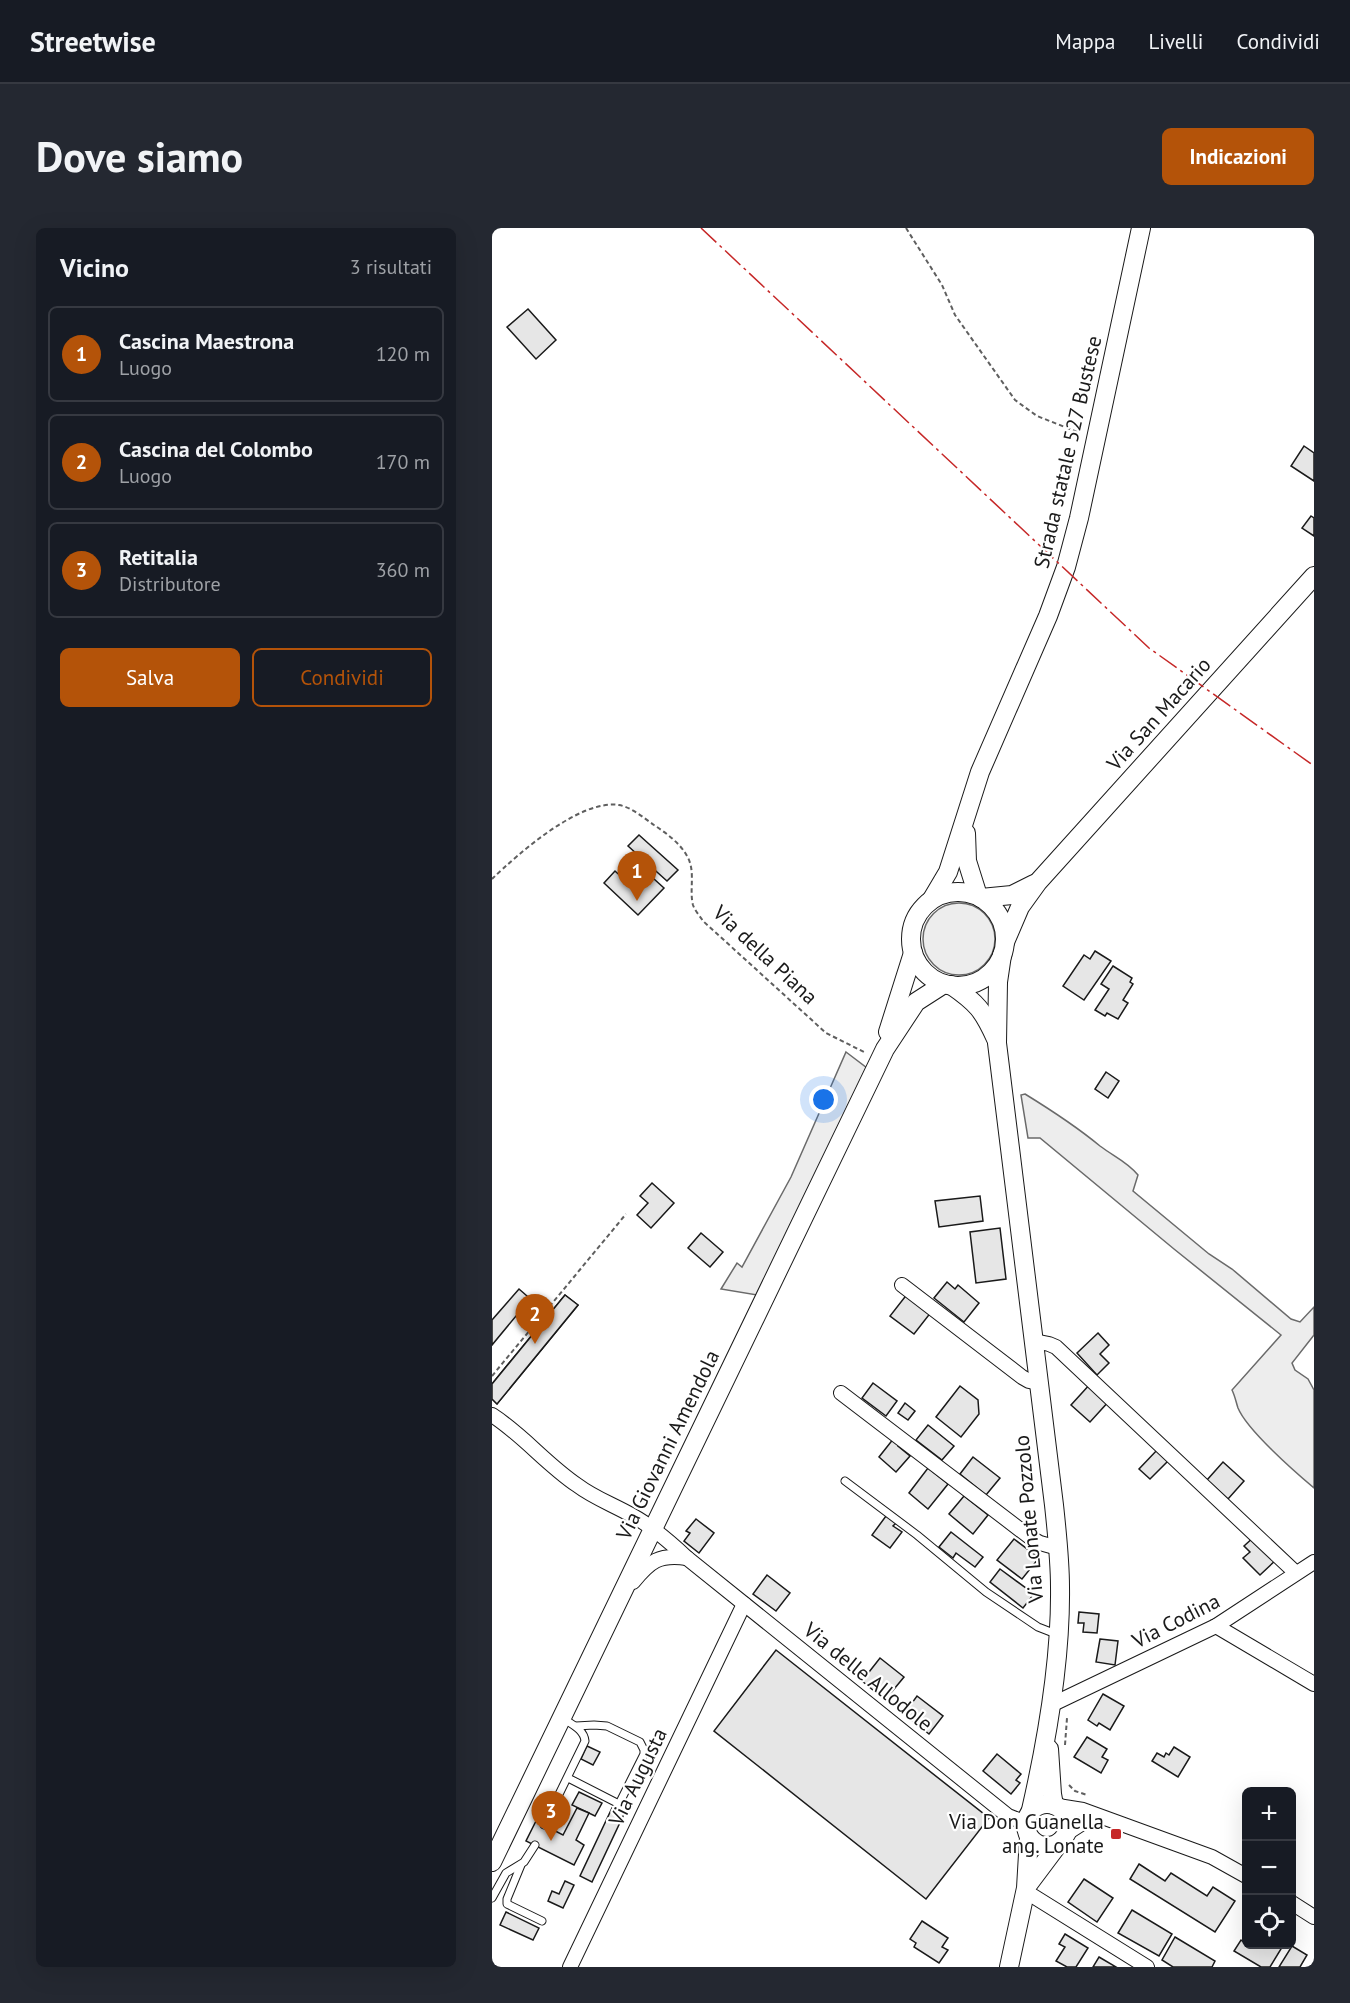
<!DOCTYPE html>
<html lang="it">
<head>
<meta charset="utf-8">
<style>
  :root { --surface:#171b24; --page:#242831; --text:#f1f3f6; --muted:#9ea1a6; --line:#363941; --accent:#b45309 }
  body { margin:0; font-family:"PT Sans",sans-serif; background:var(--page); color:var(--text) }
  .controls { position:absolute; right:18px; bottom:18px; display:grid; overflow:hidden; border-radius:9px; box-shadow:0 6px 24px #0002 }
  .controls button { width:54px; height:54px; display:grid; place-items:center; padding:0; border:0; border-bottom:2px solid var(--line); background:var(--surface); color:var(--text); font:30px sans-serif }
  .you { position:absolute; left:332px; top:872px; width:21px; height:21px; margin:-15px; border:4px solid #fff; border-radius:50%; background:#1a73e8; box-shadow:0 0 0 9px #1a73e833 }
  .badge { display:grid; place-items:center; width:39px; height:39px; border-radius:50%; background:var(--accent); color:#fff; font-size:20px; font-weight:700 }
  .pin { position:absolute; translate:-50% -50px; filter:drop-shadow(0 2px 3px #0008) }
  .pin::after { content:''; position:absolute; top:32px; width:21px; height:18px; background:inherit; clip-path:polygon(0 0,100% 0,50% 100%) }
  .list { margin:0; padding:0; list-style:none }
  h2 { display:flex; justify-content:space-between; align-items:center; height:78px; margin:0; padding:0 24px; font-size:26px }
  h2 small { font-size:20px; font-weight:400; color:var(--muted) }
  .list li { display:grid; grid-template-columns:39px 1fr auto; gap:18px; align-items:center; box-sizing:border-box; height:96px; margin:0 12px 12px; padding:0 12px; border:2px solid var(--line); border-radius:9px }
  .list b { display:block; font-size:22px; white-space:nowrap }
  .list p { margin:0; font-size:20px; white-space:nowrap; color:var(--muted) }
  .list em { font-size:20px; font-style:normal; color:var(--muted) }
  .actions { display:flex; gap:12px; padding:18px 24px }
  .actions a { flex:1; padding:14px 0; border:2px solid var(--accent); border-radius:9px; text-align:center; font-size:21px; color:var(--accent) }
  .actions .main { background:var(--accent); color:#fff }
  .icon { flex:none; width:33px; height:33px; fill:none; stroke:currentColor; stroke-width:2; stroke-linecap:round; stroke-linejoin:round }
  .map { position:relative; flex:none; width:822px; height:1739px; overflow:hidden; border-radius:9px }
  header { display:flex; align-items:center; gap:36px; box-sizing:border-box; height:84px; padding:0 30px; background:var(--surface); border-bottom:2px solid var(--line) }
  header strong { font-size:28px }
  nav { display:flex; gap:33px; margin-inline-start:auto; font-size:21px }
  .intro { display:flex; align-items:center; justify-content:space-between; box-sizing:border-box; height:144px; padding:0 36px }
  h1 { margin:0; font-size:42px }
  .button { padding:15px 27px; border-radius:9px; background:var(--accent); color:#fff; font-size:21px; font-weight:700 }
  main { display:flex; gap:36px; padding:0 36px }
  aside { flex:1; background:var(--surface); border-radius:9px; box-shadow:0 6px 24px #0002 }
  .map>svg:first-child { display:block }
</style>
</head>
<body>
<header>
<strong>Streetwise</strong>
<nav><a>Mappa</a><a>Livelli</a><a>Condividi</a></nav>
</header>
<div class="intro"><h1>Dove siamo</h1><a class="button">Indicazioni</a></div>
<main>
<aside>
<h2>Vicino<small>3 risultati</small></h2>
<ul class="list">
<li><span class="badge">1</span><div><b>Cascina Maestrona</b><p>Luogo</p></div><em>120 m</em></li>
<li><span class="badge">2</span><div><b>Cascina del Colombo</b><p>Luogo</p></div><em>170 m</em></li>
<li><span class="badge">3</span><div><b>Retitalia</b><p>Distributore</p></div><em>360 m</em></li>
</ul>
<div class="actions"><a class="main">Salva</a><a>Condividi</a></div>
</aside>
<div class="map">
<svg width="822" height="1739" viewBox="0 0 822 1739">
  <rect width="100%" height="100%" fill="#fff"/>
  <g fill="#ededed" stroke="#6a6a6a" stroke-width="1.5">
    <circle cx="467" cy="711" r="36"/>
    <polygon points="354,824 375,840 265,1067 229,1061 245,1035 250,1039 299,949"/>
    <path d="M533 866C559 882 585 899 608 918 621 928 636 934 646 947L641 963 717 1026 740 1041 799 1091 808 1094 822 1079V1107L800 1135 803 1142 816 1151 822 1162V1260C803 1244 755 1202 746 1180 744 1174 743 1168 740 1162L789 1107 682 1021 548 910H536L529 867Z"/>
  </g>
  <g fill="#e6e6e6" stroke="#1a1a1a" stroke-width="1.5">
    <polygon points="36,81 64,112 44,131 15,99"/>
    <polygon points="812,218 822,225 822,253 799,238"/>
    <polygon points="819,288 822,290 822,308 810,300"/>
    <polygon points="147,607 186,642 175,653 136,618"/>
    <polygon points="152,642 172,660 146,687 112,655 123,643 138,657"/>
    <polygon points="603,723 619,733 592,772 571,758 592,727 598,731"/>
    <polygon points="621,738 640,750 638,754 641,756 631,772 636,775 626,791 615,785 613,788 603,782 617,761 609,756"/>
    <polygon points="614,844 627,853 616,870 603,861"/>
    <polygon points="160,955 182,975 159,1000 145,987 156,975 148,968"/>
    <polygon points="488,968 491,993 447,999 443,973"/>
    <polygon points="508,1000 514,1051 484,1055 478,1004"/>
    <polygon points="209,1005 231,1024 218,1039 196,1020"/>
    <polygon points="455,1054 463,1061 466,1057 487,1075 472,1094 442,1070"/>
    <polygon points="27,1061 50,1081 41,1092 29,1082 0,1117 0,1092"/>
    <polygon points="416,1065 440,1083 422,1106 398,1088"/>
    <polygon points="73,1067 86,1077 5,1176 0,1171 0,1156"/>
    <polygon points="73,1067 86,1077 5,1176 0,1171 0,1156"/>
    <polygon points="606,1105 617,1117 608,1126 617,1135 605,1147 585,1125"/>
    <polygon points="381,1155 405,1173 394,1188 370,1170"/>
    <polygon points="599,1155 618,1172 598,1194 579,1177"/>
    <polygon points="468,1158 486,1172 487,1186 469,1209 444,1189"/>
    <polygon points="413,1175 423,1183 416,1192 406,1185"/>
    <polygon points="436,1197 462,1218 450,1232 424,1212"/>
    <polygon points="402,1210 408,1215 406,1218 418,1228 404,1244 387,1229"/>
    <polygon points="666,1221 677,1232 658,1251 647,1241"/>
    <polygon points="481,1229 508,1250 494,1267 468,1246"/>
    <polygon points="731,1234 752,1253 736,1271 715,1252"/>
    <polygon points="436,1240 456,1256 436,1281 417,1265"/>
    <polygon points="472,1268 496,1287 481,1306 457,1286"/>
    <polygon points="394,1288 404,1295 401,1298 410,1304 398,1320 380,1307"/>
    <polygon points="204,1291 222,1305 207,1325 192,1313 198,1305 194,1303"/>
    <polygon points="459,1304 491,1329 483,1339 464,1325 461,1330 447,1319"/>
    <polygon points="763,1308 785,1331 768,1347 751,1330 758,1324 752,1318"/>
    <polygon points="522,1311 547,1330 530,1351 505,1332"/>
    <polygon points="508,1341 542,1366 531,1380 498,1354"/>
    <polygon points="275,1347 298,1365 284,1383 261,1366"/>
    <polygon points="587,1384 607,1386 605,1405 591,1404 592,1395 586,1395"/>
    <polygon points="608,1411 626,1413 623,1437 604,1434"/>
    <polygon points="284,1422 497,1590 434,1671 222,1503"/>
    <polygon points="388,1430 412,1449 393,1472 370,1453"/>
    <polygon points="611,1466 632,1478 618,1502 607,1495 605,1498 596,1492"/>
    <polygon points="425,1468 451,1488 437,1506 412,1486"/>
    <polygon points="595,1509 615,1521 610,1529 616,1532 609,1545 582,1529"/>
    <polygon points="95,1518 108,1524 101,1537 89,1531"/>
    <polygon points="682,1519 698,1529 686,1549 660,1533 665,1525 672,1529 674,1525 677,1527"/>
    <polygon points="505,1526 529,1546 524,1552 528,1555 519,1566 491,1543"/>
    <polygon points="87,1564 110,1575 103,1588 80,1577"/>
    <polygon points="85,1580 97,1585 84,1612 92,1617 82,1637 34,1613 44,1593 71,1607"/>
    <polygon points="120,1580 132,1586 100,1654 88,1648"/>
    <polygon points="647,1636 673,1653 679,1645 715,1668 721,1659 743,1673 723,1704 638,1651"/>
    <polygon points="592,1651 621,1670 605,1694 576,1674"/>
    <polygon points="73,1653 82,1657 71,1680 56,1673 60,1663 67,1666"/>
    <polygon points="640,1682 680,1706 667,1728 626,1705"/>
    <polygon points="14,1684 47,1700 41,1712 8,1697"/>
    <polygon points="430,1693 456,1710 450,1719 456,1722 447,1735 422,1719 424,1715 418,1711"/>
    <polygon points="573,1706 596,1720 584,1739 575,1739 564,1733 573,1719 567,1716"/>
    <polygon points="683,1709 723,1733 720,1739 681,1739 670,1732"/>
    <polygon points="749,1712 754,1716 792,1716 778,1739 769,1739 742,1723"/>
    <polygon points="800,1718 815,1727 808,1739 787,1739"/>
    <polygon points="607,1729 624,1739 601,1739"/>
  </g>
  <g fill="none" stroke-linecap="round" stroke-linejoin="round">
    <defs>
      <g id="lane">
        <polyline points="353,1253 425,1307 494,1364 546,1399 564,1406"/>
        <polyline points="76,1550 127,1576 152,1526 152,1522 148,1514 115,1498 102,1497 84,1498"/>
        <path d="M52 1597 93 1513C92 1502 81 1497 72 1491"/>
        <polyline points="29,1637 15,1671 15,1676 50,1693"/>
        <polyline points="0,1670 14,1645 32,1634 43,1617"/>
      </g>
      <g id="street">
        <polyline points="410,1057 530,1149 537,1153 547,1155"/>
        <polyline points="542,1113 557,1116 564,1119 804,1345"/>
        <polyline points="349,1165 539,1310 548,1315 566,1320"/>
        <path d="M0 1187C31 1207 54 1236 85 1257 102 1270 122 1277 141 1288 161 1299 178 1314 195 1330L516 1588 534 1595"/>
        <path d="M141 1354C158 1333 167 1326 195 1330"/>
        <polyline points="724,1398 822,1456"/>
        <polyline points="559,1477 724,1398 822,1334"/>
        <polyline points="566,1578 591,1582 720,1629 754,1648"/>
        <polyline points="575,1605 592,1594 608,1590"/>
        <polyline points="533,1663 655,1739"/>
        <polyline points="800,1675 822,1689"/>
        <polyline points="78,1739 252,1376"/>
      </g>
      <g id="secondary">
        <polyline points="474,605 475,633 486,668"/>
        <circle cx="466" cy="711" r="47"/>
        <polyline points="489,670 520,667 542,656"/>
        <polyline points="440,671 456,644 488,544 556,388 574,339 587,290 649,0"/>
        <polyline points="513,714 528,679 546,654 822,348"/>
        <path d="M510 727 506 754 505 815 562 1277C565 1305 568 1332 568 1359 569 1431 555 1512 539 1582"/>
        <path d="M459 757C485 775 491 782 504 811"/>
        <polyline points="396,804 421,725"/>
        <polyline points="557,1521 560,1566 562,1577"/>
        <circle cx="555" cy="1597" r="21"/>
        <polyline points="0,1634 393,821 424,774 452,756"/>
        <polyline points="535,1658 568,1614"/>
        <polyline points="517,1739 534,1660 537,1609"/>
      </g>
    </defs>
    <use href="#lane" stroke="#1a1a1a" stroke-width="9"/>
    <use href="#street" stroke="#1a1a1a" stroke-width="16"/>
    <use href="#secondary" stroke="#1a1a1a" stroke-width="20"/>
    <g stroke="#5f5f5f" stroke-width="2" stroke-dasharray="4.5 3" stroke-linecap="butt">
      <polyline points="414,0 450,57 463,87 523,172 545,188 588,205"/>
      <path d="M0 651C27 625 88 571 127 577 139 579 152 590 162 597 174 605 188 615 195 628 204 643 197 662 201 677 203 683 208 688 211 693L334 805 374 825"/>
      <polyline points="0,1148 134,986"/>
      <polyline points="573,1517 575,1490"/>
      <polyline points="577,1557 583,1563 595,1567"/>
    </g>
    <use href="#lane" stroke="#fff" stroke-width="7"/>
    <use href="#street" stroke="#fff" stroke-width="14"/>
    <use href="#secondary" stroke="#fff" stroke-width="18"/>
    <polyline stroke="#c62828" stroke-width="1.5" stroke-dasharray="21 4.5 3 4.5" stroke-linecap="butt" points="209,0 657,420 822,538"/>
  </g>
  <rect fill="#c62828" stroke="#fff" stroke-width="2" x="618" y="1600" width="12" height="12" rx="3"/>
  <g text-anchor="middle" stroke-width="4.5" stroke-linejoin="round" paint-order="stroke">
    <g font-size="21" fill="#1a1a1a" stroke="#fff">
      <text transform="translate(576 224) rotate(-77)" y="7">Strada statale 527 Bustese</text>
      <text transform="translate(667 486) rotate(-48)" y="7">Via San Macario</text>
      <text transform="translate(273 727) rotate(43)" y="7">Via della Piana</text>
      <text transform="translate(176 1217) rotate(-64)" y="7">Via Giovanni Amendola</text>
      <text transform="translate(537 1291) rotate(-95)" y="7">Via Lonate Pozzolo</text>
      <text transform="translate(684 1393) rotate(-27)" y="7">Via Codina</text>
      <text transform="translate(376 1449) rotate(39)" y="7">Via delle Allodole</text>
      <text transform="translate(146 1549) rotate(-64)" y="7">Via Augusta</text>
    </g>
    <g font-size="21" fill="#1a1a1a" stroke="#fff" text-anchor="end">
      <text x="612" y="1601">Via Don Guanella<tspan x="612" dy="24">ang. Lonate</tspan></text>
    </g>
  </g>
</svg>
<div class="controls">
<button>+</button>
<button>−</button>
<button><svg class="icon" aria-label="locate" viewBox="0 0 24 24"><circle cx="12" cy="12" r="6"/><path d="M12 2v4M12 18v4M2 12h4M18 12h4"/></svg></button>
</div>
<div class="you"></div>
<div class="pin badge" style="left:145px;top:673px">1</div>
<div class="pin badge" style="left:43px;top:1116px">2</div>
<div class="pin badge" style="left:59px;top:1613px">3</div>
</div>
</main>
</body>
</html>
